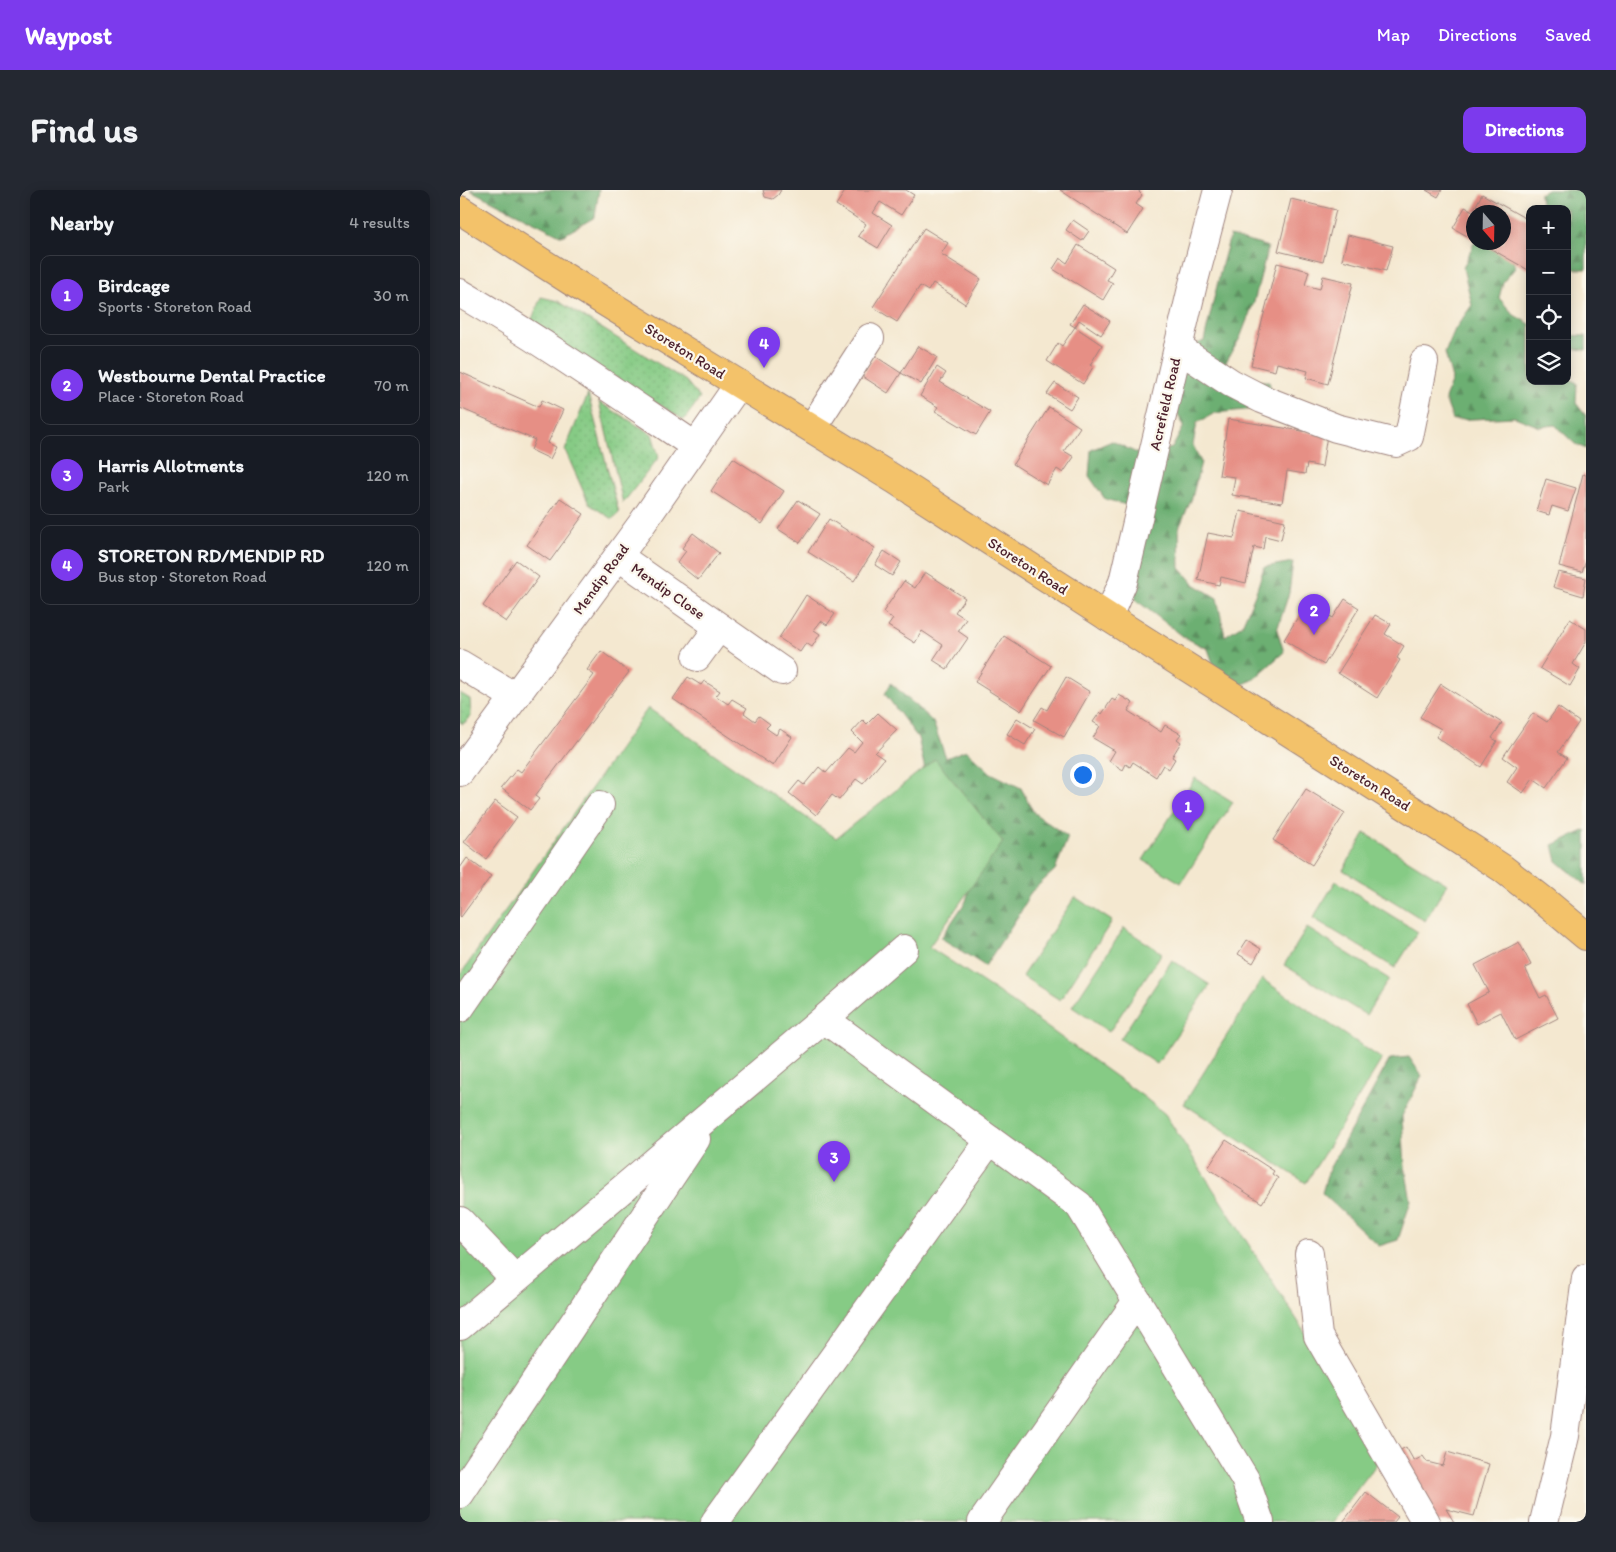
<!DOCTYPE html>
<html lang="en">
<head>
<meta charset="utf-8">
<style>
  :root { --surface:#171b24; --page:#242831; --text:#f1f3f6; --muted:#9ea1a6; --line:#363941; --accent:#7c3aed }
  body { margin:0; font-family:Itim,sans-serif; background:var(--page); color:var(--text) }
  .controls { position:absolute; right:15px; top:15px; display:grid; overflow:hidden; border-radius:10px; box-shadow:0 2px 12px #0003 }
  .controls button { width:45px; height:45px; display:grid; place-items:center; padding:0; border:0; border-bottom:1px solid var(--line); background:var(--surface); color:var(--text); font:25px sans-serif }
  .compass { position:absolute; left:1006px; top:15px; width:45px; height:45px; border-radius:50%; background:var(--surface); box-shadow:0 2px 12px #0003; rotate:160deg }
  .you { position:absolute; left:622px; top:584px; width:18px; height:18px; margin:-12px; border:4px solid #fff; border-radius:50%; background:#1a73e8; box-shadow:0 0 0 8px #1a73e833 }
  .badge { display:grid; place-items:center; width:32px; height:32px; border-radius:50%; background:var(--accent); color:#fff; font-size:16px; font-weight:700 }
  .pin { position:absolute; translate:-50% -41px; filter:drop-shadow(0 1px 2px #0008) }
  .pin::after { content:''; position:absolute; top:26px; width:18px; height:15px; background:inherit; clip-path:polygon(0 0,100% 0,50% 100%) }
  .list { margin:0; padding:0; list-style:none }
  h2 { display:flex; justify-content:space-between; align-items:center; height:65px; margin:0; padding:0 20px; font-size:21px }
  h2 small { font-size:16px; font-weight:400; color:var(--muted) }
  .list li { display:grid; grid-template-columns:32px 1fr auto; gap:15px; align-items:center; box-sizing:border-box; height:80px; margin:0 10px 10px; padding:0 10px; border:1px solid var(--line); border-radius:10px }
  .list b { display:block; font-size:19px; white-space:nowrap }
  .list p { margin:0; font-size:16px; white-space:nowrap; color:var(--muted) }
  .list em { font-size:16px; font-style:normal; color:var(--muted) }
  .icon { flex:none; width:28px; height:28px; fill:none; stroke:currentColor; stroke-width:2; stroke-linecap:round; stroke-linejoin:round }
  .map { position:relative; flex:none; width:1126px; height:1332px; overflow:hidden; border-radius:10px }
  header { display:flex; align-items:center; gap:30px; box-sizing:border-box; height:70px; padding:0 25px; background:var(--accent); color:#fff }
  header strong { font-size:24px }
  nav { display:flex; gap:28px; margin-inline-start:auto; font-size:18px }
  .intro { display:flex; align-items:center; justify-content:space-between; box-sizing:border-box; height:120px; padding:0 30px }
  h1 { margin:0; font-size:35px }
  .button { padding:12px 22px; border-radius:10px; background:var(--accent); color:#fff; font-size:18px; font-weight:700 }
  main { display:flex; gap:30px; padding:0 30px }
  aside { flex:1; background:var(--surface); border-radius:10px; box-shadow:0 2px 12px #0003 }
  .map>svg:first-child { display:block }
</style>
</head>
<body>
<header>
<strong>Waypost</strong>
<nav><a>Map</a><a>Directions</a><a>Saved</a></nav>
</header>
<div class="intro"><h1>Find us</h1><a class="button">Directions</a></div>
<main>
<aside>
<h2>Nearby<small>4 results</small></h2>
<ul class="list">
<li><span class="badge">1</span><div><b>Birdcage</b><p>Sports · Storeton Road</p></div><em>30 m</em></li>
<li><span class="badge">2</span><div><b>Westbourne Dental Practice</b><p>Place · Storeton Road</p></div><em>70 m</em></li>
<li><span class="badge">3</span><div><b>Harris Allotments</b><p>Park</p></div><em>120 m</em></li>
<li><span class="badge">4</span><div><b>STORETON RD/MENDIP RD</b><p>Bus stop · Storeton Road</p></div><em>120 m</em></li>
</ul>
</aside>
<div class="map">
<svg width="1126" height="1332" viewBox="0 0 1126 1332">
  <defs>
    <pattern id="grass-dots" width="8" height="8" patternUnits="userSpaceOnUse" patternTransform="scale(1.25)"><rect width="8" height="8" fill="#86cb85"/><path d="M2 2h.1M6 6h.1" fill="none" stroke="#75ae73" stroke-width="1.8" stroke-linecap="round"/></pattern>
    <pattern id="forest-firs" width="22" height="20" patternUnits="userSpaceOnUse" patternTransform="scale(1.25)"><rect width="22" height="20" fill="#6caf72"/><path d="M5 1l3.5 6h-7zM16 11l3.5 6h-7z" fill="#5b8e5e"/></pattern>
  </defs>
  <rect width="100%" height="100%" fill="#fbf7ec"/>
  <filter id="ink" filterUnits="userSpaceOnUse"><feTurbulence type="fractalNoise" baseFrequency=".02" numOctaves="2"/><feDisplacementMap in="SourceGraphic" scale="10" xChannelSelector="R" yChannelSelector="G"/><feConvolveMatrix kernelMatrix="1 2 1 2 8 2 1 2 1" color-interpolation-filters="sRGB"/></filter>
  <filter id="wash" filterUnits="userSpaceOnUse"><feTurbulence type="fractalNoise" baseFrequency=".0096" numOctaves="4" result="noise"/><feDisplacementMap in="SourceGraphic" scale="20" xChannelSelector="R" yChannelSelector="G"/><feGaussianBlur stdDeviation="1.12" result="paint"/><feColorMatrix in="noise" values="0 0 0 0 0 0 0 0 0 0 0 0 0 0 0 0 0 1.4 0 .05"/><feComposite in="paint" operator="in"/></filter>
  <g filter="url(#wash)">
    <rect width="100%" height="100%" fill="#f4e8d0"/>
    <g fill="url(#grass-dots)" stroke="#687558">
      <polygon points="81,107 98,111 226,191 240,208 224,230 70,134"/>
      <polygon points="128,204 159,323 152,329 129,314 105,260"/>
      <polygon points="139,212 192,244 199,267 163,313"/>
      <polygon points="0,503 10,509 11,527 3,534 0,532"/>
    </g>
    <g fill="url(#forest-firs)" stroke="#5b674e">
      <polygon points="10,0 139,0 135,27 102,46"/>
      <polygon points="1088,0 1126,0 1126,79 1115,79 1107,76 1107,19 1083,19 1079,4"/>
      <polygon points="770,46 808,57 794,112 780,148 766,172 770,191 809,191 815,217 755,223 737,233 733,255 741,272 732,308 719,338 720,378 734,394 757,408 765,446 782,435 795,405 804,377 833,372 829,403 817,440 824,462 793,490 776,497 754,476 748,459 724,447 650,390 685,327 666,315 645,309 629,286 631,260 652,251 683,266 712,258 724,236 716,220 726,159 744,151 762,74"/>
      <polygon points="1014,53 1043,53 1049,55 1055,78 1043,92 1039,108 1054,125 1070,134 1070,191 1107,191 1107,187 1117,193 1116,213 1126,226 1126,259 1115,254 1095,235 1080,237 1055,227 993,230 985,209 992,189 985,163 995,139 1012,115 1003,78"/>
      <polygon points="1107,145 1126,146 1126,160 1107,158"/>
      <polygon points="431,493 473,532 486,568 506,560 531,583 561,598 574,623 608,647 595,680 571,702 560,723 525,776 481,748 506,711 517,671 469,598 458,548 425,504"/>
      <polygon points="1126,640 1126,695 1097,671 1093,655"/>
      <polygon points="949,867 962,886 942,926 945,977 951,1011 938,1050 919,1056 862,1003 869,979 930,869"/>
    </g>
    <g fill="#86cb85" stroke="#687558">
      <polygon points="188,518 376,648 475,569 543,652 469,757 538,802 684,907 705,924 850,1150 919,1271 872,1332 0,1332 0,785"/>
      <polygon points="735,588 773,612 721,693 683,670"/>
      <polygon points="905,643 987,694 965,731 883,680"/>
      <polygon points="876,691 958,742 935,778 853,728"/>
      <polygon points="615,707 652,731 600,810 562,786"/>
      <polygon points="664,738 702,763 649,842 612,817"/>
      <polygon points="847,738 929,789 906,825 824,775"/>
      <polygon points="712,770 750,795 697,874 660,849"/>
      <polygon points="802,789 922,869 846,993 724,914"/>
    </g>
    <g id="blocks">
      <g fill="#e68f85">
        <polygon points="303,0 321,0 318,5 313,9 305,7"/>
        <polygon points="386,0 446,0 454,5 441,25 420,12 413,23 432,35 418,58 398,46 406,34 376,15"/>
        <polygon points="600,0 680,0 679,2 682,5 676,14 683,19 667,44"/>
        <polygon points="966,0 982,0 978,7"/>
        <polygon points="1022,4 1070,31 1070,81 1019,52 1044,52 1044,22 1014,22 1014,50 993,38 1005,17 1013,21"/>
        <polygon points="831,9 876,20 863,72 818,61"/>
        <polygon points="613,30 629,41 622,51 606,40"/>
        <polygon points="464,38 488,53 481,64 521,89 505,114 473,93 468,101 460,96 437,132 413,117"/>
        <polygon points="888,45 933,56 926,81 882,70"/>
        <polygon points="618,55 654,78 647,90 653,93 643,110 593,79 600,68 607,73"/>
        <polygon points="817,73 849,81 845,95 860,99 863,86 893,93 868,194 846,188 848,181 817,173 815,181 791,175"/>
        <polygon points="623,114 650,131 641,145 619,130 615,137 610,134"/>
        <polygon points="615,137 642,155 630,175 633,177 623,194 587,171 598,153 602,156"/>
        <polygon points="458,156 477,167 461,194 441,183 428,203 402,186 415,166 441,183"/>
        <polygon points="477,177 486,183 480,192 530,222 516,245 475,221 478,217 460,206"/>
        <polygon points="0,182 79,217 82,210 103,220 88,253 96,257 90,269 71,260 75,250 0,218"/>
        <polygon points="595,193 618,207 610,219 587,204"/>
        <polygon points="589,217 620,237 604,261 614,267 603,283 597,279 587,295 553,274"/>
        <polygon points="768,229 867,245 862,277 847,274 845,284 827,281 822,313 772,305 775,287 759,285"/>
        <polygon points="273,268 324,301 302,334 251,301"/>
        <polygon points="1123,284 1126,285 1126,371 1122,382 1099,376"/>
        <polygon points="1086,289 1116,298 1108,321 1092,316 1089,325 1076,321"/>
        <polygon points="100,308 124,324 90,371 67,355"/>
        <polygon points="338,310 360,324 340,353 318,339"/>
        <polygon points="780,321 825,331 821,350 805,346 803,359 794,357 786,393 761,387 759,395 738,390 748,343 774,348"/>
        <polygon points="369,329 415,358 394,391 348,362"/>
        <polygon points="233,343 259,363 238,390 217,373 226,361 222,358"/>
        <polygon points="424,361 441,372 432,386 415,375"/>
        <polygon points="56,370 79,387 46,432 23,416"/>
        <polygon points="465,382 505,408 495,422 506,429 498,441 508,448 487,479 473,470 483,455 462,441 455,453 428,436 433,429 423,422 444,391 455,398"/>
        <polygon points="1098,382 1126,388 1123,406 1093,397"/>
        <polygon points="346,405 375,424 367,435 361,431 354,440 360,444 352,457 346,453 340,462 319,448"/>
        <polygon points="885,409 899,418 864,475 824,450 847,412 873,428"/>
        <polygon points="915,425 931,434 925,444 944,456 937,468 940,470 917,508 878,483"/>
        <polygon points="1110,429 1126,439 1126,452 1113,474 1120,479 1110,496 1080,478"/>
        <polygon points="544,446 591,476 561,521 515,492"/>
        <polygon points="141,461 169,482 75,606 79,609 70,620 41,598 57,579 61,582 134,485 127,480"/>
        <polygon points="228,487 241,495 244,491 260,501 256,506 268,514 272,509 287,518 284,523 295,531 299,526 310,534 306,538 316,545 320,539 332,547 313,576 213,509"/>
        <polygon points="606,487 630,502 604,547 574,530 582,517 587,520"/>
        <polygon points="981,494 1042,533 1032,548 1037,551 1021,577 976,547 981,539 960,527"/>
        <polygon points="659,505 673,513 668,521 701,542 705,535 721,544 717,549 721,552 712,567 715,569 709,579 703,575 696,587 673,572 670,577 666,574 663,580 649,571 655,561 633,548 640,536 633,532 640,522 642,524 652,509 655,511"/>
        <polygon points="1098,517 1119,532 1098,562 1107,568 1086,598 1073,589 1063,603 1047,592 1057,577 1043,567 1073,523 1087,532"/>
        <polygon points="418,523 437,540 415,563 424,569 403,594 396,589 379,610 372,605 356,625 329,603 339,591 344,595 359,577 366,583 388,558 394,562 402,552 392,542 403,530 407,534"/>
        <polygon points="557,528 575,539 565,555 547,544"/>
        <polygon points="846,599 885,623 852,675 813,650"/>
        <polygon points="35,611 57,627 26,669 4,652"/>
        <polygon points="7,668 31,686 1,727 0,726 0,678"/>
        <polygon points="787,750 801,759 793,773 778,764"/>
        <polygon points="1059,752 1071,775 1065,778 1080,808 1086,805 1098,828 1055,850 1041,822 1017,834 1007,814 1029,802 1015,775"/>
        <polygon points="766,950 814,981 812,984 818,988 802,1013 748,978"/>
        <polygon points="946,1257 954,1271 963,1266 967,1272 983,1276 987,1262 1029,1274 1014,1326 986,1319 994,1332 970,1332 930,1266"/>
        <polygon points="906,1302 938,1327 934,1332 883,1332"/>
      </g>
    </g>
  </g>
  <g filter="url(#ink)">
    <use href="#blocks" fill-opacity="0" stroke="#9f847e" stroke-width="1"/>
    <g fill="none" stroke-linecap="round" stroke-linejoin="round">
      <defs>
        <g id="minor">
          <path d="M0 103C81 150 158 204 235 256"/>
          <polyline points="718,158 771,193 802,209 876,238 936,253 949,247 964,172"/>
          <polyline points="352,238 410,148"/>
          <polyline points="158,366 322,481"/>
          <polyline points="648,427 663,392 732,98 758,0"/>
          <polyline points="237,467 259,437"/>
          <polyline points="0,474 55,507"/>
          <polyline points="0,582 181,335 279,194"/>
          <polyline points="0,818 140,615"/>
          <polyline points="364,829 444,759"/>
          <polyline points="0,1031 55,1089"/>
          <polyline points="849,1064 858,1146 966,1332"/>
          <polyline points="0,1136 364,829 619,1015 785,1289 800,1332"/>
          <polyline points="0,1304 236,949"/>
          <polyline points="255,1332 530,950"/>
          <polyline points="522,1332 677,1111"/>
          <polyline points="1084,1332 1105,1246 1126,1088"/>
        </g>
        <polyline id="major" points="0,20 111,91 434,289 648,427 960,625 1042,678 1083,710 1126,746"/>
      </defs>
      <use href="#minor" stroke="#9f847e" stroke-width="30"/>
      <use href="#major" stroke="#9f847e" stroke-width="30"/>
      <use href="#minor" stroke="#fff" stroke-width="28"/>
      <use href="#major" stroke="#f3c26a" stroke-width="28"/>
    </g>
  </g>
  <g text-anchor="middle" stroke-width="4.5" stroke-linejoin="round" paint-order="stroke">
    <g font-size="15" fill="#4a1f2b" stroke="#fbf7ec">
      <text transform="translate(225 161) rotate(32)" y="5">Storeton Road</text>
      <text transform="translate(705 214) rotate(-77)" y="5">Acrefield Road</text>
      <text transform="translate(568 376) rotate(33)" y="5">Storeton Road</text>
      <text transform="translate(141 389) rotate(-54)" y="5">Mendip Road</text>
      <text transform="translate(208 401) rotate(35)" y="5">Mendip Close</text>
      <text transform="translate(910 593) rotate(32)" y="5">Storeton Road</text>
    </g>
  </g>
</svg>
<div class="controls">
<button>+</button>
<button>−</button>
<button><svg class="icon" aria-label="locate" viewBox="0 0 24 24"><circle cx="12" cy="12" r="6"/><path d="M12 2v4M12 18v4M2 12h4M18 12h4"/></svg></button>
<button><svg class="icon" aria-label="layers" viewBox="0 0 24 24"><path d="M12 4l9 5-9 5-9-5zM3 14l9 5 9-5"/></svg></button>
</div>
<svg class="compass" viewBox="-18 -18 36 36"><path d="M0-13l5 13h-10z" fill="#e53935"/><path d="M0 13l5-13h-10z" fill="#9ea1a6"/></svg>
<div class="you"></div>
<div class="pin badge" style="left:728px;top:641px">1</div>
<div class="pin badge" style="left:854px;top:445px">2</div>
<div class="pin badge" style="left:374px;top:992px">3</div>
<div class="pin badge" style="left:304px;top:178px">4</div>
</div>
</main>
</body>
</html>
